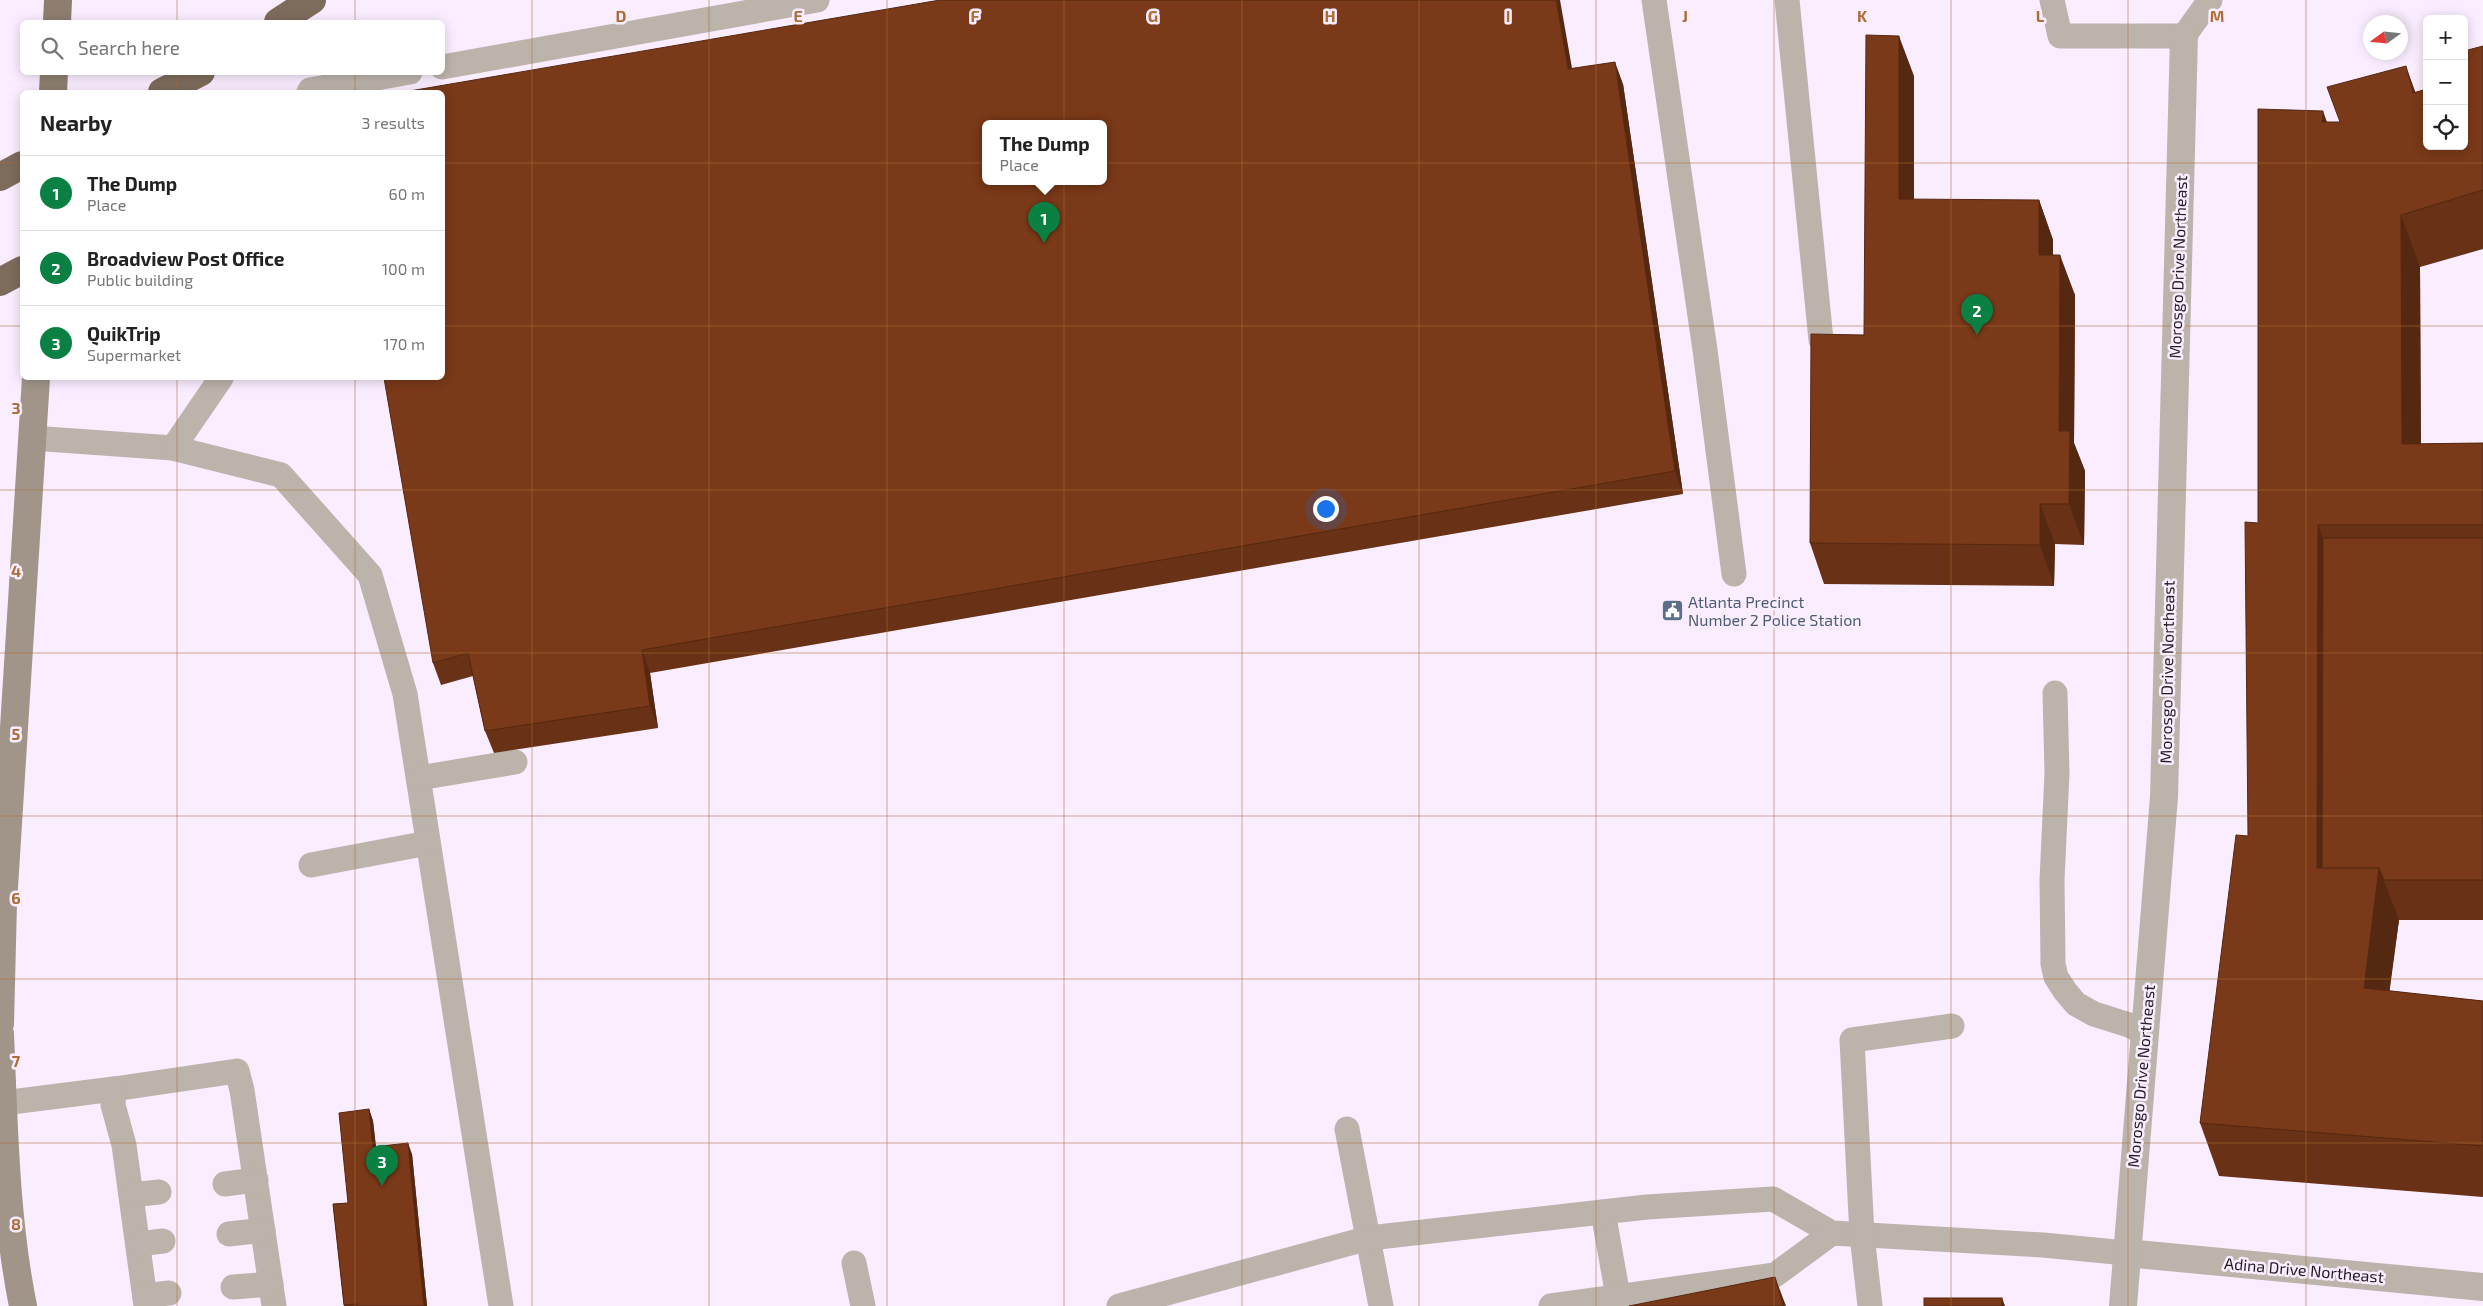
<!DOCTYPE html>
<html lang="en">
<head>
<meta charset="utf-8">
<style>
  :root { --surface:#fff; --page:#f6f6f6; --text:#222; --muted:#767676; --line:#e0e0e0; --accent:#0b8043 }
  body { margin:0; font-family:"Exo 2",sans-serif; background:var(--page); color:var(--text) }
  .controls { position:absolute; right:15px; top:15px; display:grid; overflow:hidden; border-radius:8px; box-shadow:0 2px 12px #0003 }
  .controls button { width:45px; height:45px; display:grid; place-items:center; padding:0; border:0; border-bottom:1px solid var(--line); background:var(--surface); color:var(--text); font:25px sans-serif }
  .compass { position:absolute; left:2363px; top:15px; width:45px; height:45px; border-radius:50%; background:var(--surface); box-shadow:0 2px 12px #0003; rotate:255deg }
  .you { position:absolute; left:1325px; top:508px; width:18px; height:18px; margin:-12px; border:4px solid #fff; border-radius:50%; background:#1a73e8; box-shadow:0 0 0 8px #1a73e833 }
  .badge { display:grid; place-items:center; width:32px; height:32px; border-radius:50%; background:var(--accent); color:#fff; font-size:16px; font-weight:700 }
  .pin { position:absolute; translate:-50% -41px; filter:drop-shadow(0 1px 2px #0008) }
  .pin::after { content:''; position:absolute; top:26px; width:18px; height:15px; background:inherit; clip-path:polygon(0 0,100% 0,50% 100%) }
  .popup { position:absolute; left:982px; top:120px; width:125px; height:65px; box-sizing:border-box; display:grid; place-content:center; border-radius:8px; background:var(--surface); filter:drop-shadow(0 1px 4px #0005); font-size:16px; white-space:nowrap; color:var(--muted) }
  .popup b { font-size:19px; color:var(--text) }
  .popup::after { content:''; position:absolute; left:50%; top:100%; margin-left:-10px; border:10px solid transparent; border-top-color:var(--surface) }
  .list { margin:0; padding:0; list-style:none }
  h2 { display:flex; justify-content:space-between; align-items:center; height:65px; margin:0; padding:0 20px; font-size:21px }
  h2 small { font-size:16px; font-weight:400; color:var(--muted) }
  .list li { display:grid; grid-template-columns:32px 1fr auto; gap:15px; align-items:center; box-sizing:border-box; height:75px; padding:0 20px; border-top:1px solid var(--line) }
  .list b { display:block; font-size:19px; white-space:nowrap }
  .list p { margin:0; font-size:16px; white-space:nowrap; color:var(--muted) }
  .list em { font-size:16px; font-style:normal; color:var(--muted) }
  .icon { flex:none; width:28px; height:28px; fill:none; stroke:currentColor; stroke-width:2; stroke-linecap:round; stroke-linejoin:round }
  .map { position:relative; flex:none; width:2483px; height:1306px; overflow:hidden }
  .search { position:absolute; background:var(--surface); box-shadow:0 2px 12px #0003; left:20px; top:20px; width:425px; height:55px; display:flex; align-items:center; gap:12px; box-sizing:border-box; padding:0 18px; border-radius:8px; color:var(--muted); font-size:19px }
  .panel { position:absolute; background:var(--surface); box-shadow:0 2px 12px #0003; left:20px; top:90px; width:425px; height:290px; border-radius:8px }
  .map>svg:first-child { display:block }
</style>
</head>
<body>
<div class="map">
<svg width="2483" height="1306" viewBox="0 0 2483 1306">
  <rect width="100%" height="100%" fill="#faedff"/>
  <g fill="none" stroke-linecap="round" stroke-linejoin="round">
    <g stroke="#bcb3ab" stroke-width="25">
      <polyline points="1654,0 1705,350 1734,574"/>
      <polyline points="1787,0 1821,340"/>
      <polyline points="2052,0 2060,36 2184,36 2210,0"/>
      <polyline points="442,67 817,0"/>
      <polyline points="309,92 310,90 410,72"/>
      <polyline points="32,438 173,448 281,475 370,575 405,694 501,1306"/>
      <polyline points="173,448 221,378"/>
      <polyline points="2055,693 2057,773 2052,880 2053,964 2056,977 2065,991 2076,1004 2094,1014 2129,1025 2144,1033"/>
      <polyline points="419,778 515,762"/>
      <polyline points="311,865 428,843"/>
      <polyline points="114,1089 237,1071 242,1090 274,1306"/>
      <polyline points="3,1103 114,1089 113,1105 124,1145 146,1306"/>
      <polyline points="1347,1129 1381,1306"/>
      <polyline points="225,1184 256,1180"/>
      <polyline points="131,1195 159,1192"/>
      <polyline points="1603,1212 1618,1296"/>
      <polyline points="229,1234 263,1230"/>
      <polyline points="138,1244 163,1241"/>
      <polyline points="854,1263 863,1306"/>
      <polyline points="233,1287 271,1284"/>
      <polyline points="145,1296 169,1293"/>
      <polyline points="1119,1306 1369,1238 1647,1207 1773,1199 1832,1233 2043,1245 2126,1253"/>
      <polyline points="1551,1306 1775,1275 1832,1233"/>
      <polyline points="1870,1306 1862,1235 1852,1040 1952,1026"/>
    </g>
    <g stroke="#bcb3ab" stroke-width="28">
      <polyline points="2126,1253 2483,1287"/>
      <polyline points="2123,1306 2164,797 2184,36"/>
    </g>
    <g stroke="#a19589" stroke-width="28">
      <polyline points="0,1024 3,903 36,378"/>
      <path d="M0 1034C4 1125 5 1217 23 1306"/>
    </g>
    <g stroke="#8e7e70" stroke-width="28">
      <polyline points="57,22 58,0"/>
      <polyline points="53,92 54,72"/>
    </g>
    <g stroke="#7d6b5b" stroke-width="28">
      <polyline points="278,22 312,0"/>
      <polyline points="162,92 201,72"/>
      <polyline points="0,177 22,165"/>
      <polyline points="0,282 22,270"/>
    </g>
  </g>
  <g fill="#693115">
    <polygon points="2483,46 2483,249 2420,267 2421,444 2483,443 2483,920 2399,920 2389,991 2483,1001 2483,1197 2219,1176 2200,1123 2248,836 2258,523 2327,122 2340,122 2415,92 2427,146"/>
    <polygon points="1572,68 1623,84 1683,494 650,673 658,728 494,753 485,731 473,676 441,685 433,663"/>
    <polygon points="1914,76 1914,200 2039,200 2053,240 2053,255 2075,295 2074,443 2085,471 2084,545 2055,544 2054,586 1824,584 1810,543 1864,335"/>
    <polygon points="369,1109 373,1121 376,1146 412,1154 427,1306 344,1306 333,1204 348,1203"/>
  </g>
  <g fill="#552811">
    <polygon points="1556,0 1560,0 1576,91 1568,69"/>
    <polygon points="1899,36 1914,76 1914,240 1899,199"/>
    <polygon points="1615,62 1623,84 1683,494 1675,471"/>
    <polygon points="2406,66 2425,119 2413,93"/>
    <polygon points="2323,111 2342,164 2322,122"/>
    <polygon points="2039,200 2053,240 2053,295 2039,255"/>
    <polygon points="2401,215 2420,267 2421,497 2402,444"/>
    <polygon points="2060,255 2075,295 2074,443 2085,471 2084,545 2069,504 2059,431"/>
    <polygon points="2040,504 2055,544 2054,586 2040,545"/>
    <polygon points="2318,525 2337,578 2336,880 2317,868"/>
    <polygon points="642,650 650,673 658,728 650,706"/>
    <polygon points="2379,868 2399,920 2383,1041 2364,988"/>
    <polygon points="369,1109 373,1121 377,1158 373,1147"/>
    <polygon points="408,1143 412,1154 427,1306 424,1306"/>
    <polygon points="1775,1277 1786,1306 1783,1306"/>
    <polygon points="2002,1298 2005,1306 2002,1306"/>
  </g>
  <g fill="#7a3918" stroke="#552811" fill-rule="evenodd">
    <path d="M940 0H1556L1568 69 1615 62 1675 471 642 650 650 706 485 731 468 653 433 663 384 378H442V92H404ZM985 124H1103V182H985Z"/>
    <polygon points="1866,35 1899,36 1899,199 2039,200 2039,255 2060,255 2059,431 2070,431 2069,504 2040,504 2040,545 1810,543 1811,334 1864,335"/>
    <polygon points="2483,46 2483,190 2401,215 2402,444 2483,443 2483,525 2318,525 2317,868 2379,868 2364,988 2483,1001 2483,1146 2200,1123 2236,835 2248,836 2245,522 2258,523 2258,109 2323,111 2322,122 2340,122 2327,87 2406,66 2413,93 2427,89 2427,146 2464,146 2464,51"/>
    <polygon points="2323,538 2483,538 2483,880 2384,880 2379,868 2322,868"/>
    <polygon points="369,1109 373,1147 408,1143 424,1306 357,1306 357,1304 344,1305 333,1204 348,1203 339,1113"/>
    <polygon points="1775,1277 1783,1306 1629,1306"/>
    <rect x="1924" y="1298" width="78" height="8"/>
  </g>
  <path fill="none" stroke="#ad6d35" stroke-width="1" stroke-opacity="0.55" d="M177 0V22M355 0V22M532 0V1306M709 0V1306M887 0V1306M1064 0V1306M1242 0V1306M1419 0V1306M1596 0V1306M1774 0V1306M1951 0V1306M2128 0V1306M2306 0V1306M177 72V92M355 72V92M0 163H22M442 163H2483M0 326H22M442 326H2483M177 378V1306M355 378V1306M0 490H2483M0 653H2483M0 816H2483M0 979H2483M0 1143H2483"/>
  <defs>
    <symbol id="civic-square" viewBox="-11 -11 22 22"><rect x="-9" y="-9" width="18" height="18" rx="4" fill="#5c6f8a" stroke="#faedff"/><path d="M-.6-6.5H3V-4.5H.6V-3L4-1V1h2V6H-6V1h2V-1L-.6-3ZM-1.2 2.5V6h2.4V2.5Z" fill="#fff"/></symbol>
  </defs>
  <g fill-rule="evenodd">
    <use href="#civic-square" x="1660" y="598" width="25" height="25"/>
  </g>
  <g text-anchor="middle" stroke-width="5" stroke-linejoin="round" paint-order="stroke">
    <g font-size="16" fill="#211b23" stroke="#faedff">
      <text transform="translate(2178 267) rotate(-88)" y="6">Morosgo Drive Northeast</text>
      <text transform="translate(2167 672) rotate(-89)" y="6">Morosgo Drive Northeast</text>
      <text transform="translate(2141 1076) rotate(-85)" y="6">Morosgo Drive Northeast</text>
      <text transform="translate(2304 1270) rotate(5)" y="6">Adina Drive Northeast</text>
    </g>
    <g font-size="16" fill="#4e5e75" stroke="#faedff" text-anchor="start">
      <text x="1688" y="608">Atlanta Precinct<tspan x="1688" dy="18">Number 2 Police Station</tspan></text>
    </g>
  </g>
  <g font-size="16" text-anchor="middle" font-weight="bold" fill="#ad6d35" stroke="#faedff" stroke-width="5" stroke-linejoin="round" paint-order="stroke">
    <text x="621" y="22">D</text>
    <text x="798" y="22">E</text>
    <text x="975" y="22">F</text>
    <text x="1153" y="22">G</text>
    <text x="1330" y="22">H</text>
    <text x="1508" y="22">I</text>
    <text x="1685" y="22">J</text>
    <text x="1862" y="22">K</text>
    <text x="2040" y="22">L</text>
    <text x="2217" y="22">M</text>
    <text x="16" y="414">3</text>
    <text x="16" y="577">4</text>
    <text x="16" y="740">5</text>
    <text x="16" y="904">6</text>
    <text x="16" y="1067">7</text>
    <text x="16" y="1230">8</text>
  </g>
</svg>
<div class="controls">
<button>+</button>
<button>−</button>
<button><svg class="icon" aria-label="locate" viewBox="0 0 24 24"><circle cx="12" cy="12" r="6"/><path d="M12 2v4M12 18v4M2 12h4M18 12h4"/></svg></button>
</div>
<svg class="compass" viewBox="-18 -18 36 36"><path d="M0-13l5 13h-10z" fill="#e53935"/><path d="M0 13l5-13h-10z" fill="#767676"/></svg>
<div class="you"></div>
<div class="pin badge" style="left:1044px;top:243px">1</div>
<div class="popup"><b>The Dump</b>Place</div>
<div class="pin badge" style="left:1977px;top:335px">2</div>
<div class="pin badge" style="left:382px;top:1186px">3</div>
<div class="search"><svg class="icon" aria-label="search" viewBox="0 0 24 24"><circle cx="10" cy="10" r="6"/><path d="M15 15l6 6"/></svg>Search here</div>
<section class="panel">
<h2>Nearby<small>3 results</small></h2>
<ul class="list">
<li><span class="badge">1</span><div><b>The Dump</b><p>Place</p></div><em>60 m</em></li>
<li><span class="badge">2</span><div><b>Broadview Post Office</b><p>Public building</p></div><em>100 m</em></li>
<li><span class="badge">3</span><div><b>QuikTrip</b><p>Supermarket</p></div><em>170 m</em></li>
</ul>
</section>
</div>
</body>
</html>
